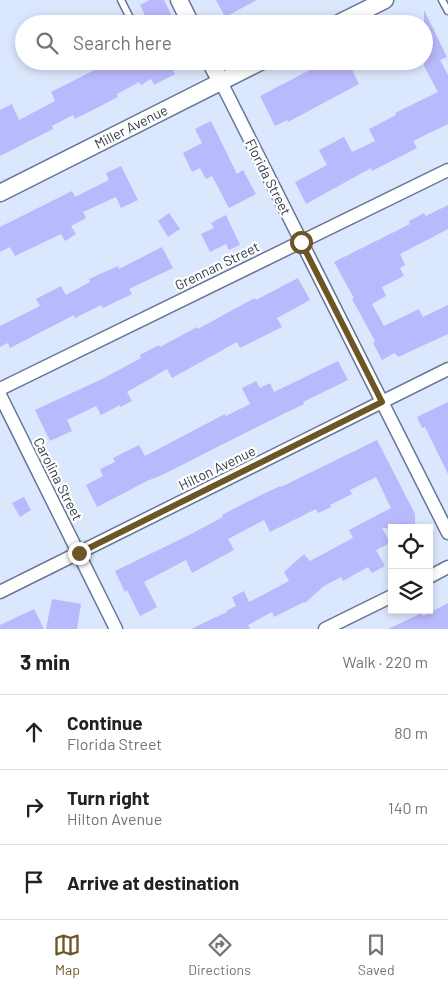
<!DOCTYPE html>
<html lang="en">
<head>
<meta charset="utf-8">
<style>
  :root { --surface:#fff; --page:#f6f6f6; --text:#202124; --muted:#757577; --line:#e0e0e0; --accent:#6c5626 }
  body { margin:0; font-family:Barlow,sans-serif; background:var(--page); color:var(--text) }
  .controls { position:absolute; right:15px; bottom:15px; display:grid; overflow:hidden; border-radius:0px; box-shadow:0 2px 8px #0003 }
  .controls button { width:45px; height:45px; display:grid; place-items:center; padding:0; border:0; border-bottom:1px solid var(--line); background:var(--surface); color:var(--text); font:25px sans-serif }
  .stop { position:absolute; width:15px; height:15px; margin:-11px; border:4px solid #6c5626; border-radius:50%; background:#fff }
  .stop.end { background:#6c5626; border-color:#fff; box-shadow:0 1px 5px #0008 }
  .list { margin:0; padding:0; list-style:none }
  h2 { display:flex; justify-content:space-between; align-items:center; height:65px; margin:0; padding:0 20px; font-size:21px }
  h2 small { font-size:16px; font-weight:400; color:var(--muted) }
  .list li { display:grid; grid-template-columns:32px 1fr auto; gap:15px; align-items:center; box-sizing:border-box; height:75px; padding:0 20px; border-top:1px solid var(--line) }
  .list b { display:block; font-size:19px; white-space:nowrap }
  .list p { margin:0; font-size:16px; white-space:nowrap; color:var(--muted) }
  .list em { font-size:16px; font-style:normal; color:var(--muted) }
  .icon { flex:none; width:28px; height:28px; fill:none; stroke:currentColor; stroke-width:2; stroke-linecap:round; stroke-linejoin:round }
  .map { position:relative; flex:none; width:448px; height:629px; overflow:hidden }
  .search { position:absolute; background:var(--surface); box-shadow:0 2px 8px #0003; left:15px; right:15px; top:15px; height:55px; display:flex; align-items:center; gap:12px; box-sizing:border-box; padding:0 18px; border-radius:28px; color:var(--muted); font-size:19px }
  .sheet { height:290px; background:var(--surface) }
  nav { display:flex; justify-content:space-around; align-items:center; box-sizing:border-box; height:70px; border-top:1px solid var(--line); background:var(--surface); font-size:14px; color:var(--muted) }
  nav a { display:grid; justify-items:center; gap:2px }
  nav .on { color:var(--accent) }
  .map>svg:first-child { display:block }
</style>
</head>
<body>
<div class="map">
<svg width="448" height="629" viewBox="0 0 448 629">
  <rect width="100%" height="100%" fill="#dbe7fd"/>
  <g fill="#b9b9fd">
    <polygon points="150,0 164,0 176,24 149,24 140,5"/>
    <polygon points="216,0 257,0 225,17"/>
    <polygon points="424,10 447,57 440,60 448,75 448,124 413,141 417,148 372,171 371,168 306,204 295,182 327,165 319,150 344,137 352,152 375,141 369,129 396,115 395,113 438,92 424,66"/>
    <polygon points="112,61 189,61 173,70 175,74 154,85 151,79 141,85 139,82 117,94 118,97 75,119 73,115 52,126 53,129 0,156 0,110 12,104 19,120 55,101 51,92"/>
    <polygon points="327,61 348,61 359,84 288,122 287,120 275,126 260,96"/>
    <polygon points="211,121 237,174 243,170 256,194 229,208 212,176 206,179 200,168 192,172 183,153 202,143 195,129"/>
    <polygon points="121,166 138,200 121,208 116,197 83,212 86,218 71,226 76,234 65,241 61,234 15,256 10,247 0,252 0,227 72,191 75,197 109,180 106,173"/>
    <polygon points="448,205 448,229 400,254 405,265 400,268 404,276 382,287 386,296 372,304 384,326 419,309 423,317 448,305 448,334 398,357 395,353 382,360 373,343 375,341 352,299 354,298 334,262 410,224 409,221 424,213 426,216"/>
    <polygon points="169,213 180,229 168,237 158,221"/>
    <polygon points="226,215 240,245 229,250 226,244 210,252 201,234 214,228 211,223"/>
    <polygon points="162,247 173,268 129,289 132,294 103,308 101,305 75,318 74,315 10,348 8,343 0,347 0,326 40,306 36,299 61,286 66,295 90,282 89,279 118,266 119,269"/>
    <polygon points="298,278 310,300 277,318 282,327 240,348 237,342 172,378 167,369 127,392 132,401 120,407 120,405 101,415 96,406 67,420 72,431 50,441 35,410 102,379 141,358 140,355 159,345 160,347 197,327 198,329 238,307 255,298 256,300"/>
    <polygon points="338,361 348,380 303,402 304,404 269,421 162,475 147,481 97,507 86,485 103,476 100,469 115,462 113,458 139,445 145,456 225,414 226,416 250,404 242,388 256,381 260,388 270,383 274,392"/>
    <polygon points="448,402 448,474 425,427 422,428 417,417"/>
    <polygon points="377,440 415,514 415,528 382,528 390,543 376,550 385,566 372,573 368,567 343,581 341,577 324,586 305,603 304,602 274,617 272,612 248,625 250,629 191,629 227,612 226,611 236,606 232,597 244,591 249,602 289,581 284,572 304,554 310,561 353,538 349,530 391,508 376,477 350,490 352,494 330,505 331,507 318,513 316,509 270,532 264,520 228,539 234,550 192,573 186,560 144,582 157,607 140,616 127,590 125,592 115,571 187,536 223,517 222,515 247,502 280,486 281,487"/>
    <polygon points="24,497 31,510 20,517 12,503"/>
    <polygon points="52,599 81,604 77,629 46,629"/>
    <polygon points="448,603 448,629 388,629 422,613 423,616"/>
    <polygon points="34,609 44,629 0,629 0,625"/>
  </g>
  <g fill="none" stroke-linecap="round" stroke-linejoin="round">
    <defs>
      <g id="service">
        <polyline points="121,0 133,24"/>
        <polyline points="442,0 448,11"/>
      </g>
      <g id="minor">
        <polyline points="221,82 448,533"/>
        <polyline points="0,389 448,170"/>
        <polyline points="0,395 116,629"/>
        <polyline points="429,577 448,567"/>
        <polyline points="0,592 448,369"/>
        <polyline points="325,629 392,596"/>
      </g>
      <g id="tertiary">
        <polyline points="179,0 191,24"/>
        <polyline points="337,24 385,0"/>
        <polyline points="210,61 221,82"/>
        <polyline points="0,193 262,61"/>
      </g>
    </defs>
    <use href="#service" stroke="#667697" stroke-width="9"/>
    <use href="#minor" stroke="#667697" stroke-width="15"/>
    <use href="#tertiary" stroke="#667697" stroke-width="19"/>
    <use href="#service" stroke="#fff" stroke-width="6"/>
    <use href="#minor" stroke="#fff" stroke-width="12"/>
    <use href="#tertiary" stroke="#fff" stroke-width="16"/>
  </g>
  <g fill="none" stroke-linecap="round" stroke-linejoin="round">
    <polyline stroke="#6c5626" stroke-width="6" points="79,553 382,402 301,242"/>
  </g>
  <g text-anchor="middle" stroke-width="4.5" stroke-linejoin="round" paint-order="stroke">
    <g font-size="14" fill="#333a49" stroke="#fff">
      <text transform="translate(131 127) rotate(-27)" y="5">Miller Avenue</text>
      <text transform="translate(268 177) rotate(63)" y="5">Florida Street</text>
      <text transform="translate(217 266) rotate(-26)" y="5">Grennan Street</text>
      <text transform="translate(217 468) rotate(-26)" y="5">Hilton Avenue</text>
      <text transform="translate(58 479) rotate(63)" y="5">Carolina Street</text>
    </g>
  </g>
</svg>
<div class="controls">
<button><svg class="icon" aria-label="locate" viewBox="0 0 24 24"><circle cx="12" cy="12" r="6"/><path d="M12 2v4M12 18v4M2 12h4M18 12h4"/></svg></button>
<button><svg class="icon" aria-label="layers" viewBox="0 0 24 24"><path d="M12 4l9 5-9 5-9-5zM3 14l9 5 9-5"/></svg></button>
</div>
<div class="stop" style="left:301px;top:242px"></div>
<div class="stop end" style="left:79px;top:553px"></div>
<div class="search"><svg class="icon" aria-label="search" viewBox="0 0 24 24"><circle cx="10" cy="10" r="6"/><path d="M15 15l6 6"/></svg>Search here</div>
</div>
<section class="sheet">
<h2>3 min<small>Walk · 220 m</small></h2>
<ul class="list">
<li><svg class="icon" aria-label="ahead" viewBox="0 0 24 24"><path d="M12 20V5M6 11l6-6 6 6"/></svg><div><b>Continue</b><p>Florida Street</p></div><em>80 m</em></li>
<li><svg class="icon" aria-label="right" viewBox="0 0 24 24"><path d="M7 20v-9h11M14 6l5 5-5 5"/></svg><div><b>Turn right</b><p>Hilton Avenue</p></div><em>140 m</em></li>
<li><svg class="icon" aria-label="arrive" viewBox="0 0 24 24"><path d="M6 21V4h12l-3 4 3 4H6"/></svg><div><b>Arrive at destination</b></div></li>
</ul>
</section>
<nav>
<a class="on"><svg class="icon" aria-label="map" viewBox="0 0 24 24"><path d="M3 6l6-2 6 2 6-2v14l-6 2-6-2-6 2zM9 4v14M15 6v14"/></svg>Map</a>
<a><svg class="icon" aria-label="directions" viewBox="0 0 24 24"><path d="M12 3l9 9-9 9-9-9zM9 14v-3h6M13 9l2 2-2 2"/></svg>Directions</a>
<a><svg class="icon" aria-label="saved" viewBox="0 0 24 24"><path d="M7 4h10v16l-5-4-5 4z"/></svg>Saved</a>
</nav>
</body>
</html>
